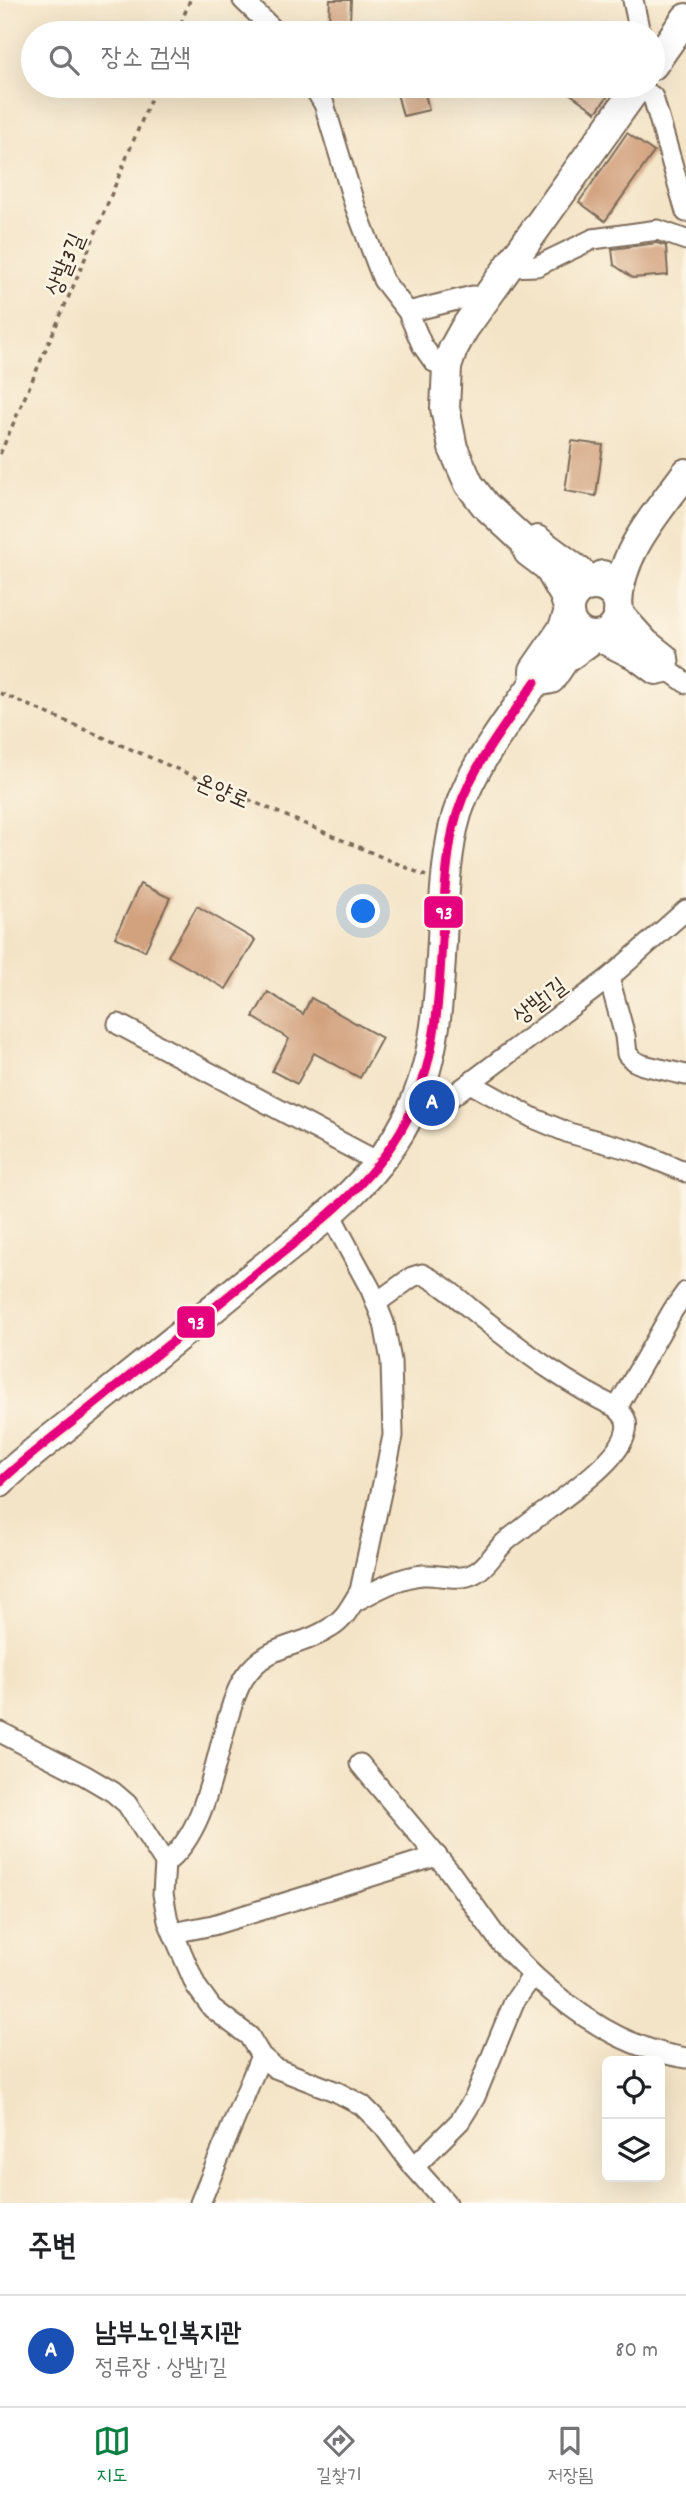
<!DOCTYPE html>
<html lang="ko">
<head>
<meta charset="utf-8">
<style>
  :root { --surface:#fff; --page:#f6f6f6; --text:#202124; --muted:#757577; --line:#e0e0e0; --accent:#0b8043 }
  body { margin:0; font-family:Dekko,"Poor Story",sans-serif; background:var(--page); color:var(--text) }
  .controls { position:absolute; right:21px; bottom:21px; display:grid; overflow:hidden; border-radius:10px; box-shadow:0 7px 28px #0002 }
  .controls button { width:63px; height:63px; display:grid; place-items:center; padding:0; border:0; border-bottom:2px solid var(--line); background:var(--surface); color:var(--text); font:35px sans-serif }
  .you { position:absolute; left:364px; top:912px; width:24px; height:24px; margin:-18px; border:5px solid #fff; border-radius:50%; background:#1a73e8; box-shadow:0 0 0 10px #1a73e833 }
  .badge { display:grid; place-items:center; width:46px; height:46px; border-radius:50%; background:var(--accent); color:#fff; font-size:23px; font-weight:700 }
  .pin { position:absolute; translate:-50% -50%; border:4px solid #fff; box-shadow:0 2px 7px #0006 }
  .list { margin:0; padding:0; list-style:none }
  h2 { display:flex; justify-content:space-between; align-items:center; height:91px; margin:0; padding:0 28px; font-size:30px }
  h2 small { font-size:23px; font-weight:400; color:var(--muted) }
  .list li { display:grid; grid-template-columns:46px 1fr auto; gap:21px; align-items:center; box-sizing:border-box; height:112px; padding:0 28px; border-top:2px solid var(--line) }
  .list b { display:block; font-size:26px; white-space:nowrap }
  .list p { margin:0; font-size:23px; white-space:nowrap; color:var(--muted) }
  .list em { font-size:23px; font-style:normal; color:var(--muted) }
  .icon { flex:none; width:38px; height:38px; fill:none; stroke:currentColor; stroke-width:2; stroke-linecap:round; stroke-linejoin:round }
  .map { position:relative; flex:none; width:686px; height:2203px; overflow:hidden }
  .search { position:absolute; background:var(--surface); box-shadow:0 7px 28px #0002; left:21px; right:21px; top:21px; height:77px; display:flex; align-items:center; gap:18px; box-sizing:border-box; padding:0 24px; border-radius:38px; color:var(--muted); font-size:26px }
  .sheet { height:203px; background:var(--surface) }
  nav { display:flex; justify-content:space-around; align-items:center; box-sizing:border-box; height:98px; border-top:2px solid var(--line); background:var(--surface); font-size:19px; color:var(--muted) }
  nav a { display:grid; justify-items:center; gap:4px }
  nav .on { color:var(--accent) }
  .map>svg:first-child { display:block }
</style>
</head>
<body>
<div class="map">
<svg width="686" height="2203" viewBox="0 0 686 2203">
  <rect width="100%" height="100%" fill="#fcf5e5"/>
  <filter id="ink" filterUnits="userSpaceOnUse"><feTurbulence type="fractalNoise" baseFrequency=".0143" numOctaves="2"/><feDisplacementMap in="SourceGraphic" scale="14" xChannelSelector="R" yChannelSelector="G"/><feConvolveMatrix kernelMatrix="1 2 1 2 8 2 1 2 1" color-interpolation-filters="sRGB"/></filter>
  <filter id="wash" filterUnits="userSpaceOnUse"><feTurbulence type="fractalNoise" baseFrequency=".00686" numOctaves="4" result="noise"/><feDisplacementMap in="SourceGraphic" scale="28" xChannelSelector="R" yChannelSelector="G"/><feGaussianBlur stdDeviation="1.57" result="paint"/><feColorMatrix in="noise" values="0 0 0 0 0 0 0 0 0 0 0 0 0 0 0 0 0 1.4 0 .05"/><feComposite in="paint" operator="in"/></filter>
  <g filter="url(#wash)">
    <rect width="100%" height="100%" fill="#f4e4c7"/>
    <g id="blocks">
      <g fill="#d2a17e">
        <polygon points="330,0 351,0 350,21 329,20"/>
        <polygon points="395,86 423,86 429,110 403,116"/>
        <polygon points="559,86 615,86 596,112"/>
        <polygon points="627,133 654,152 605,221 579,202"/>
        <polygon points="657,243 666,246 668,275 633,278 614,265 612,249"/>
        <polygon points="572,441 603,445 596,496 565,491"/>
        <polygon points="140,884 170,898 145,951 115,937"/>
        <polygon points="197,906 255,940 226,989 168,956"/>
        <polygon points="268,992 303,1014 311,998 382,1038 360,1078 314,1053 297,1084 272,1071 289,1039 253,1017"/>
      </g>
    </g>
  </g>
  <g filter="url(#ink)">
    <use href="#blocks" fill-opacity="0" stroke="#7c6b59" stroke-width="2"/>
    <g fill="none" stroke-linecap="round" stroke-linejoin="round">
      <defs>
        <g id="minor">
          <polyline points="243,0 277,33"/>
          <polyline points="633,0 640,33"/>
          <polyline points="313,86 324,104 355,206 383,280 408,312 422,345 434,362 447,367"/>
          <polyline points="638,86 653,97 686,212"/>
          <polyline points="508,267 537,266 593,239 658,230 686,240"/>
          <polyline points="408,312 473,296 483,302"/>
          <polyline points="665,668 686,683"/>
          <polyline points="609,978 625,1036 627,1054 634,1061 643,1065 686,1075"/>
          <polyline points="118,1024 378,1162"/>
          <polyline points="470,1083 533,1118 569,1133 635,1151 686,1172"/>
          <polyline points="410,1113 447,1100 609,978 686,910"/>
          <path d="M376 1303 412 1277 422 1274C447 1286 466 1306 487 1322 528 1355 569 1385 617 1408"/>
          <path d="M354 1602C375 1591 398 1577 423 1575 440 1574 459 1582 475 1573 486 1567 493 1555 501 1546 507 1540 515 1534 522 1529 545 1509 635 1456 626 1421 625 1416 620 1412 617 1408L673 1310 686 1292"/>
          <polyline points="0,1732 84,1775 113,1792 127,1804 165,1863 163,1894 168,1921 196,1986 212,2008 249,2036 261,2056 275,2068 337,2092 362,2105 384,2127 414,2167 446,2203"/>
          <polyline points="360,1764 450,1872 501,1943 533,1975"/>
          <path d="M165 1863C205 1834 214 1764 228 1718 232 1705 236 1690 244 1678 268 1642 299 1649 330 1628 345 1619 351 1606 360 1591L393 1436 391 1361 384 1323 371 1290 330 1214"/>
          <polyline points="173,1933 213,1925 437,1856"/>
          <path d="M414 2167 460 2121 475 2097 514 2002 533 1975C576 2015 626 2049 686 2058"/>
          <polyline points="200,2203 261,2056"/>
        </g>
        <g id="secondary">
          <polyline points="653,65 686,18"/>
          <polyline points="537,540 587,577 595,586 603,575"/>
          <circle cx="594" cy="611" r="25"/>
          <path d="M618 605C619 553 657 513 686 473"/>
          <polyline points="541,681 551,679 564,660 597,636 637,656 656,670 665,668 664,658 645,643 618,613"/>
          <polyline points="535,682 534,670 563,628 569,611 564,595 548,567 528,552 525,542 485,505 469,484 453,448 445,408 447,367 453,349 464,329 638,86"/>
          <path d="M0 1482C28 1455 60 1432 90 1408 146 1363 203 1317 259 1271 316 1226 380 1179 411 1111 452 1023 434 922 453 829 465 774 504 727 535 682"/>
        </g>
      </defs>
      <use href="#minor" stroke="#7c6b59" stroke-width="23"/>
      <use href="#secondary" stroke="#7c6b59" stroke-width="32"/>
      <g stroke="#7c6b59" stroke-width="3.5" stroke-dasharray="5 5" stroke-linecap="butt">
        <polyline points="177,33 190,0"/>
        <polyline points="0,454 79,273 156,86"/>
        <polyline points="0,693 426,876"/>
      </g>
      <use href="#minor" stroke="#fff" stroke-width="19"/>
      <use href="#secondary" stroke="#fff" stroke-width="28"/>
      <defs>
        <path id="bus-1" d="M0 1482C28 1455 60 1432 90 1408 146 1363 203 1317 259 1271 316 1226 380 1179 411 1111 452 1023 434 922 453 829 465 774 504 727 535 682"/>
      </defs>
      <use href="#bus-1" stroke="#fcf5e5" stroke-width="14"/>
      <use href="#bus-1" stroke="#e5007d" stroke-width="9"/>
    </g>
  </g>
  <g text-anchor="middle" stroke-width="5" stroke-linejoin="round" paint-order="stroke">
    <g font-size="23" fill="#3b2a1e" stroke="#fcf5e5">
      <text transform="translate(64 264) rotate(-67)" y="8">상발3길</text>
      <text transform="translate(223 790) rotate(23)" y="8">온양로</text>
      <text transform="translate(539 1000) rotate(-37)" y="8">상발1길</text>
    </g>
  </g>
  <g stroke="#fcf5e5" stroke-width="2.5">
    <rect x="423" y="895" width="41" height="34" rx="7" fill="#e5007d"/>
    <rect x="176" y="1305" width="40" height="34" rx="7" fill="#e5007d"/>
  </g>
  <g font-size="19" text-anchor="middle" font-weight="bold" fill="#fff">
    <text x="444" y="919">93</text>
    <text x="196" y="1329">93</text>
  </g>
</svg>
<div class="controls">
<button><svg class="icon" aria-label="locate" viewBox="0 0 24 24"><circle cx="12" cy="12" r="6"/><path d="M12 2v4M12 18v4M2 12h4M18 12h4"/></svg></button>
<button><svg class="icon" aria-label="layers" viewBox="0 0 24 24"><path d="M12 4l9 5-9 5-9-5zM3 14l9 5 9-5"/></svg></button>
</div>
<div class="you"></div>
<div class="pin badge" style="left:432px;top:1103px;background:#1a4fb4">A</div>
<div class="search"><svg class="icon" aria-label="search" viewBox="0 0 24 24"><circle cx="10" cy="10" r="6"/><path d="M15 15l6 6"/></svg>장소 검색</div>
</div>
<section class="sheet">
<h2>주변<small></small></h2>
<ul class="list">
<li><span class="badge" style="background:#1a4fb4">A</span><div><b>남부노인복지관</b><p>정류장 · 상발1길</p></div><em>80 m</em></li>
</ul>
</section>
<nav>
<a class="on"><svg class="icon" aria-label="map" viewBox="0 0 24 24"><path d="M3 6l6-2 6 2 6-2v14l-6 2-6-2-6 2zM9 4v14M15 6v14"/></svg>지도</a>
<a><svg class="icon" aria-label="directions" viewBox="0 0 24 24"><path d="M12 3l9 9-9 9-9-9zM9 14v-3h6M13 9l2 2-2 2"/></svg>길찾기</a>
<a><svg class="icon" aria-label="saved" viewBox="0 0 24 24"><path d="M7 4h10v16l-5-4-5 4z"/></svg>저장됨</a>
</nav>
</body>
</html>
